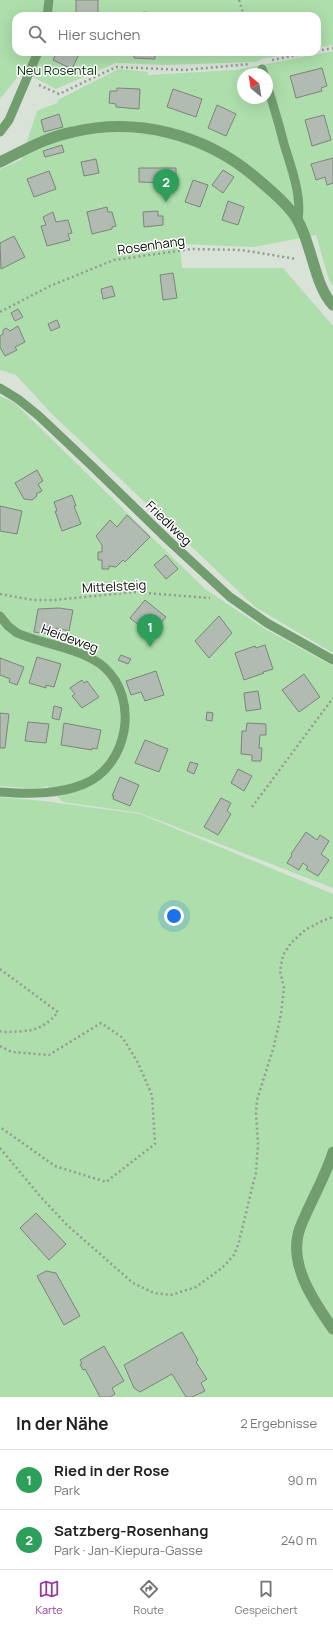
<!DOCTYPE html>
<html lang="de">
<head>
<meta charset="utf-8">
<style>
  :root { --surface:#fff; --page:#f2f2f2; --text:#222; --muted:#767676; --line:#e0e0e0; --accent:#993aa3 }
  body { margin:0; font-family:Manrope,sans-serif; background:var(--page); color:var(--text) }
  .compass { position:absolute; left:237px; top:68px; width:36px; height:36px; border-radius:50%; background:var(--surface); box-shadow:0 4px 16px #0002; rotate:330deg }
  .you { position:absolute; left:174px; top:916px; width:14px; height:14px; margin:-10px; border:3px solid #fff; border-radius:50%; background:#1a73e8; box-shadow:0 0 0 6px #1a73e833 }
  .badge { display:grid; place-items:center; width:26px; height:26px; border-radius:50%; background:var(--accent); color:#fff; font-size:13px; font-weight:700 }
  .pin { position:absolute; translate:-50% -33px; filter:drop-shadow(0 1px 2px #0008) }
  .pin::after { content:''; position:absolute; top:21px; width:14px; height:12px; background:inherit; clip-path:polygon(0 0,100% 0,50% 100%) }
  .list { margin:0; padding:0; list-style:none }
  h2 { display:flex; justify-content:space-between; align-items:center; height:52px; margin:0; padding:0 16px; font-size:17px }
  h2 small { font-size:13px; font-weight:400; color:var(--muted) }
  .list li { display:grid; grid-template-columns:26px 1fr auto; gap:12px; align-items:center; box-sizing:border-box; height:60px; padding:0 16px; border-top:1px solid var(--line) }
  .list b { display:block; font-size:15px; white-space:nowrap }
  .list p { margin:0; font-size:13px; white-space:nowrap; color:var(--muted) }
  .list em { font-size:13px; font-style:normal; color:var(--muted) }
  .icon { flex:none; width:22px; height:22px; fill:none; stroke:currentColor; stroke-width:2; stroke-linecap:round; stroke-linejoin:round }
  .map { position:relative; flex:none; width:333px; height:1397px; overflow:hidden }
  .search { position:absolute; background:var(--surface); box-shadow:0 4px 16px #0002; left:12px; right:12px; top:12px; height:44px; display:flex; align-items:center; gap:10px; box-sizing:border-box; padding:0 14px; border-radius:12px; color:var(--muted); font-size:15px }
  .sheet { height:172px; background:var(--surface) }
  nav { display:flex; justify-content:space-around; align-items:center; box-sizing:border-box; height:56px; border-top:1px solid var(--line); background:var(--surface); font-size:11px; color:var(--muted) }
  nav a { display:grid; justify-items:center; gap:2px }
  nav .on { color:var(--accent) }
  .map>svg:first-child { display:block }
</style>
</head>
<body>
<div class="map">
<svg width="333" height="1397" viewBox="0 0 333 1397">
  <rect width="100%" height="100%" fill="#d8e2d7"/>
  <g fill="#addeab" fill-rule="evenodd">
    <polygon points="0,0 333,0 333,45 317,48 317,16 16,16 16,52 298,52 262,59 256,62 166,65 116,63 56,89 22,71 0,99"/>
    <path d="M333 51V286L329 280 316 235 254 247 180 244 182 268H283L333 326V653L255 607 51 413 16 375 0 370V169L21 160 37 111 57 103 58 100 118 69 148 72V75L236 70ZM243 74H267V98H243Z"/>
    <polygon points="0,396 15,403 28,416 205,589 265,629 333,666 333,888 140,813 63,802 47,786 40,789 0,786"/>
    <polygon points="0,797 44,801 140,814 333,894 333,1397 0,1397"/>
  </g>
  <g fill="#b1bbb1" stroke="#7c857b">
    <rect x="76" y="0" width="22" height="14"/>
    <polygon points="143,12 164,14 164,16 143,16"/>
    <polygon points="57,52 80,52 72,69 53,60"/>
    <polygon points="134,52 155,52 155,59 134,58"/>
    <polygon points="322,68 327,86 321,88 322,91 296,98 290,76"/>
    <polygon points="117,88 140,89 139,109 116,107 116,104 109,103 110,91 117,91"/>
    <polygon points="173,89 202,99 196,117 167,107"/>
    <polygon points="217,105 236,114 226,136 208,128"/>
    <polygon points="59,114 63,127 44,132 41,120"/>
    <polygon points="324,115 331,140 312,146 305,120"/>
    <polygon points="62,145 64,152 45,157 43,151"/>
    <polygon points="333,158 333,183 327,185 325,177 316,180 311,164"/>
    <polygon points="96,159 99,173 84,176 81,162"/>
    <polygon points="139,168 176,168 176,178 170,178 170,183 139,182"/>
    <polygon points="223,170 234,177 223,193 212,185"/>
    <polygon points="49,171 56,189 34,197 27,179"/>
    <polygon points="193,180 208,185 200,207 185,202"/>
    <polygon points="228,201 244,207 238,225 222,220"/>
    <polygon points="107,207 108,212 112,212 116,226 112,227 112,229 92,234 87,212"/>
    <polygon points="158,211 158,216 163,216 163,225 144,227 143,212"/>
    <polygon points="53,212 56,222 68,220 72,233 68,234 70,240 47,246 41,226 46,225 43,217"/>
    <polygon points="14,236 25,257 1,269 0,243"/>
    <polygon points="173,273 177,298 163,300 160,275"/>
    <polygon points="112,286 115,296 103,299 101,289"/>
    <polygon points="18,309 23,317 15,321 11,313"/>
    <polygon points="57,320 60,327 51,331 48,324"/>
    <polygon points="18,326 25,342 15,347 17,350 5,356 0,347 0,336 3,334 3,330 6,328 10,331"/>
    <polygon points="37,470 43,481 38,484 42,491 36,494 37,496 32,500 24,499 15,483"/>
    <polygon points="72,495 76,506 74,506 81,524 62,531 55,511 57,511 54,502"/>
    <polygon points="0,506 22,511 17,534 0,531"/>
    <polygon points="127,515 150,537 125,562 123,560 116,567 109,566 109,569 102,569 102,560 98,560 98,552 102,552 102,545 96,536 110,520 117,527"/>
    <polygon points="166,555 178,569 166,579 154,565"/>
    <polygon points="145,600 166,617 151,635 130,618"/>
    <polygon points="59,608 73,610 69,631 56,628 55,635 34,632 38,609"/>
    <polygon points="219,616 232,633 209,658 195,641"/>
    <polygon points="265,645 273,669 263,672 264,673 244,680 235,653 255,646 256,648"/>
    <polygon points="121,655 131,659 128,664 118,660"/>
    <polygon points="37,657 61,664 54,687 46,685 46,688 29,683"/>
    <polygon points="0,658 24,667 17,685 9,682 10,679 0,675"/>
    <polygon points="156,671 164,695 145,701 141,692 131,695 126,681"/>
    <polygon points="304,674 320,697 299,712 282,690"/>
    <polygon points="82,680 84,683 87,681 99,697 82,708 72,696 75,694 70,688"/>
    <polygon points="258,691 261,709 246,711 244,693"/>
    <polygon points="54,706 62,708 59,720 52,718"/>
    <polygon points="207,712 213,713 212,721 206,720"/>
    <polygon points="0,713 9,714 5,748 0,748"/>
    <polygon points="28,722 49,724 46,743 25,741"/>
    <polygon points="64,723 101,730 97,749 92,748 92,750 61,745"/>
    <polygon points="247,723 266,724 266,735 260,735 259,748 262,748 261,761 252,761 252,755 241,754 242,731 246,731"/>
    <polygon points="145,740 168,749 159,772 135,763"/>
    <polygon points="190,762 198,764 194,774 187,771"/>
    <polygon points="238,769 252,776 244,791 231,783"/>
    <polygon points="120,777 139,785 130,806 113,799 114,796 112,796"/>
    <polygon points="221,798 231,803 227,811 231,814 218,835 204,827"/>
    <polygon points="306,832 317,840 320,835 329,841 321,854 329,860 318,876 306,869 308,867 303,863 299,870 287,863 292,855 291,854"/>
    <polygon points="36,1213 66,1244 49,1260 20,1228"/>
    <polygon points="46,1271 56,1273 80,1316 64,1325 37,1276"/>
    <polygon points="182,1332 198,1360 196,1362 207,1379 201,1383 205,1391 192,1397 186,1397 172,1374 140,1392 134,1388 124,1365"/>
    <polygon points="104,1346 124,1381 112,1388 115,1394 110,1397 100,1397 85,1369 83,1370 80,1364 82,1363 80,1360"/>
  </g>
  <g fill="none" stroke-linecap="round" stroke-linejoin="round">
    <g stroke="#939b92" stroke-width="2.5" stroke-dasharray="2 3" stroke-linecap="butt">
      <polyline points="239,0 244,16"/>
      <polyline points="317,51 333,48"/>
      <polyline points="272,60 313,52"/>
      <polyline points="39,85 59,94 116,67 185,70 250,64"/>
      <polyline points="0,312 50,286 114,260 191,249 242,250 296,259"/>
      <polyline points="0,594 33,600 54,600 133,592 210,598"/>
      <polyline points="252,807 333,698"/>
      <path d="M0 969 58 1012C40 1033 29 1031 3 1032L0 1031"/>
      <polyline points="0,1046 12,1052 49,1055 101,1023 123,1038 138,1063 152,1095 155,1144 106,1182 55,1166 0,1127"/>
      <polyline points="0,1148 39,1195 67,1225 133,1283 154,1293 171,1295 196,1287 222,1268 234,1255 239,1242 256,1172 258,1144 256,1113 257,1100 274,1046 281,1014 284,988 280,971 283,955 291,943 305,930 322,921 333,917"/>
    </g>
    <g stroke="#719d6f" stroke-width="9">
      <polyline points="47,16 49,0"/>
      <polyline points="262,69 264,74"/>
      <path d="M267 85C273 104 279 124 284 144 291 167 302 195 298 220"/>
      <polyline points="0,132 9,120 38,52"/>
      <polyline points="0,388 18,399 39,416 93,467 167,539 230,597 267,623 333,660"/>
      <path d="M0 616 8 626 17 633C42 644 84 649 104 667 140 699 128 766 84 784 58 795 27 794 0 792"/>
    </g>
    <g stroke="#719d6f" stroke-width="11">
      <path d="M0 162C24 150 47 137 73 132 136 117 204 134 254 176 268 188 289 205 298 221 312 245 315 287 333 305"/>
      <path d="M333 1152C325 1178 310 1202 300 1228 287 1263 314 1302 333 1329"/>
    </g>
  </g>
  <g text-anchor="middle" stroke-width="3" stroke-linejoin="round" paint-order="stroke">
    <g font-size="13" fill="#043708" stroke="#fff">
      <text x="57" y="75">Neu Rosental</text>
    </g>
    <g font-size="13" fill="#0a0d09" stroke="#fff">
      <text transform="translate(151 245) rotate(-8)" y="5">Rosenhang</text>
      <text transform="translate(169 523) rotate(44)" y="5">Friedlweg</text>
      <text transform="translate(114 586) rotate(-3)" y="5">Mittelsteig</text>
      <text transform="translate(70 638) rotate(20)" y="5">Heideweg</text>
    </g>
  </g>
</svg>
<svg class="compass" viewBox="-18 -18 36 36"><path d="M0-13l5 13h-10z" fill="#e53935"/><path d="M0 13l5-13h-10z" fill="#767676"/></svg>
<div class="you"></div>
<div class="pin badge" style="left:150px;top:647px;background:#2e9e5b">1</div>
<div class="pin badge" style="left:166px;top:202px;background:#2e9e5b">2</div>
<div class="search"><svg class="icon" aria-label="search" viewBox="0 0 24 24"><circle cx="10" cy="10" r="6"/><path d="M15 15l6 6"/></svg>Hier suchen</div>
</div>
<section class="sheet">
<h2>In der Nähe<small>2 Ergebnisse</small></h2>
<ul class="list">
<li><span class="badge" style="background:#2e9e5b">1</span><div><b>Ried in der Rose</b><p>Park</p></div><em>90 m</em></li>
<li><span class="badge" style="background:#2e9e5b">2</span><div><b>Satzberg-Rosenhang</b><p>Park · Jan-Kiepura-Gasse</p></div><em>240 m</em></li>
</ul>
</section>
<nav>
<a class="on"><svg class="icon" aria-label="map" viewBox="0 0 24 24"><path d="M3 6l6-2 6 2 6-2v14l-6 2-6-2-6 2zM9 4v14M15 6v14"/></svg>Karte</a>
<a><svg class="icon" aria-label="directions" viewBox="0 0 24 24"><path d="M12 3l9 9-9 9-9-9zM9 14v-3h6M13 9l2 2-2 2"/></svg>Route</a>
<a><svg class="icon" aria-label="saved" viewBox="0 0 24 24"><path d="M7 4h10v16l-5-4-5 4z"/></svg>Gespeichert</a>
</nav>
</body>
</html>
